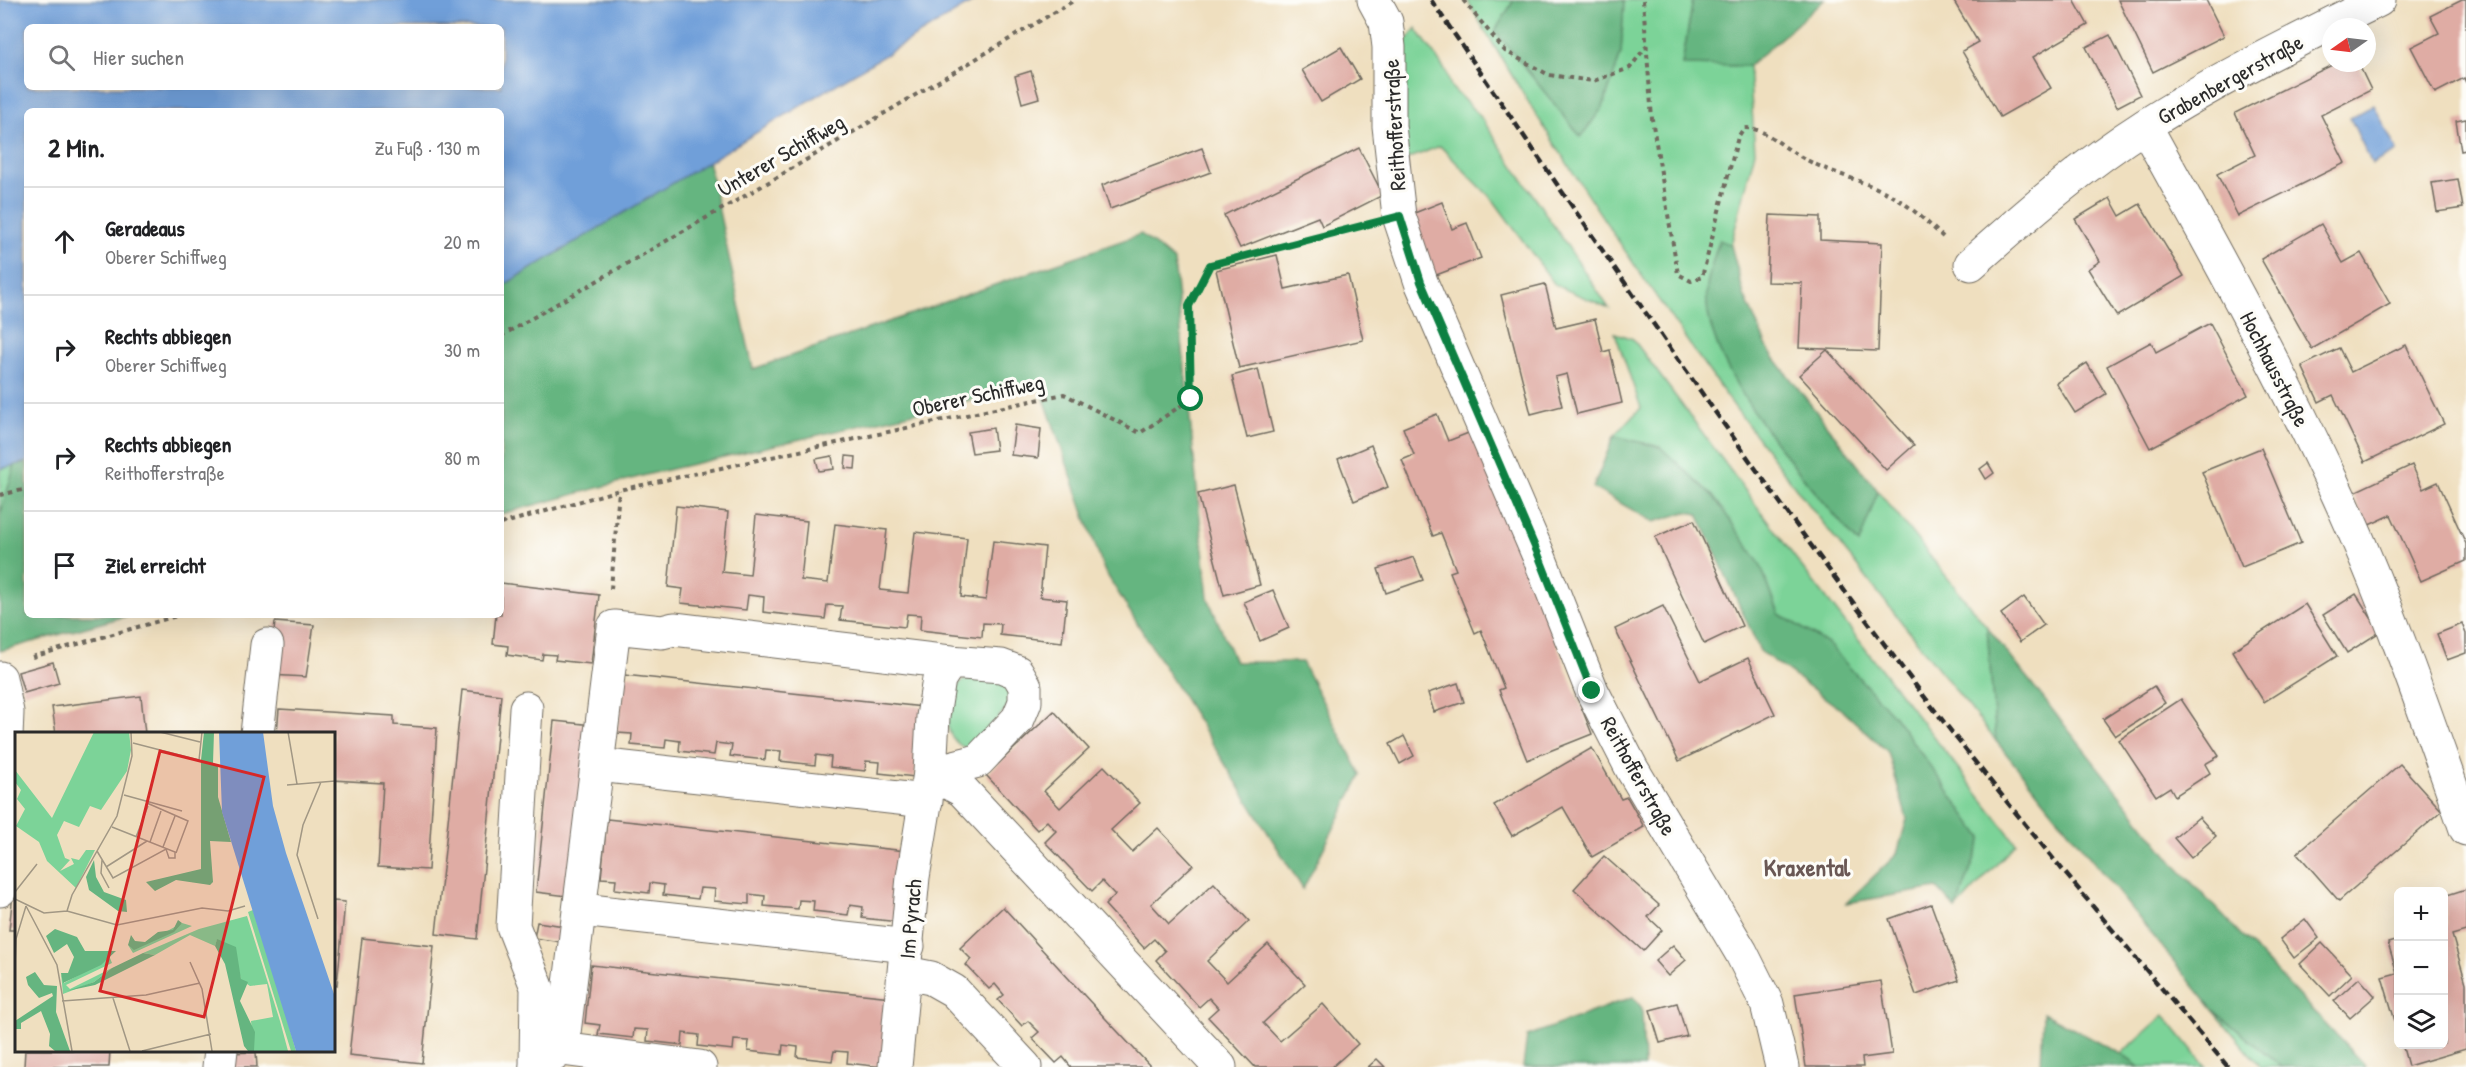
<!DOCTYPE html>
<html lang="de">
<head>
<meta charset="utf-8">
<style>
  :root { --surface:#fff; --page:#f2f2f2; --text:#202124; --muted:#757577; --line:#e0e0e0 }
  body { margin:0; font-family:"Patrick Hand",sans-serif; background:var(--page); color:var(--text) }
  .controls { position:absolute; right:18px; bottom:18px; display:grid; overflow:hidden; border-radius:9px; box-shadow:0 6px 24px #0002 }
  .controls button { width:54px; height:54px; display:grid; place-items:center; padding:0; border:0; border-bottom:2px solid var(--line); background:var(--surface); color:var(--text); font:30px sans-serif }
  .compass { position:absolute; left:2322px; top:18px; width:54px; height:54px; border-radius:50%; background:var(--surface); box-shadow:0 6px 24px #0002; rotate:256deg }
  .stop { position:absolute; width:18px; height:18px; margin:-14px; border:4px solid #0b8043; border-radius:50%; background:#fff }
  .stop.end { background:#0b8043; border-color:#fff; box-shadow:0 2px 6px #0008 }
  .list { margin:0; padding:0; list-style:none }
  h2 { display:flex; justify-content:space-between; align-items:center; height:78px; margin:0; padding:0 24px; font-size:26px }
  h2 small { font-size:20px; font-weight:400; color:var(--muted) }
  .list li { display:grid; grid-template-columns:39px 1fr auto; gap:18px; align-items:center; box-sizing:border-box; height:108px; padding:0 24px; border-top:2px solid var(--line) }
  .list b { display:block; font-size:22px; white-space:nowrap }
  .list p { margin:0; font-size:20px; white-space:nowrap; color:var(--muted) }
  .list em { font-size:20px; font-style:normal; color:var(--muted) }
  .icon { flex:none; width:33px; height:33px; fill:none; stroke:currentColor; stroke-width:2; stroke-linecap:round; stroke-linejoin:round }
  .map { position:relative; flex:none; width:2466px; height:1067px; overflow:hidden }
  .search { position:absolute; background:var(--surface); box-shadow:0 6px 24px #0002; left:24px; top:24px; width:480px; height:66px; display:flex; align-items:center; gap:15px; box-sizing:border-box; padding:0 21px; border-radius:9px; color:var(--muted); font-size:22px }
  .panel { position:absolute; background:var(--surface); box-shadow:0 6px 24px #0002; left:24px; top:108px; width:480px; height:510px; border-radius:9px }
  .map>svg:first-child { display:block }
</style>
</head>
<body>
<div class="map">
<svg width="2466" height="1067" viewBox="0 0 2466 1067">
  <rect width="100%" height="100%" fill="#fdfcf7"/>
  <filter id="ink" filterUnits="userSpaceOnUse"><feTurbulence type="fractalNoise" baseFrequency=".0167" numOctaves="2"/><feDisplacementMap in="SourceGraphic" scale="12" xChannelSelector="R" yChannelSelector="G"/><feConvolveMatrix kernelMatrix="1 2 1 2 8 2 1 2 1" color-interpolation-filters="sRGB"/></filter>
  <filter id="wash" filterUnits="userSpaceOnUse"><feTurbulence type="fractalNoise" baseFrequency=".008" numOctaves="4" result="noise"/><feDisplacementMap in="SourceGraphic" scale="24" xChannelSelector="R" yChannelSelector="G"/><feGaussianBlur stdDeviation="1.35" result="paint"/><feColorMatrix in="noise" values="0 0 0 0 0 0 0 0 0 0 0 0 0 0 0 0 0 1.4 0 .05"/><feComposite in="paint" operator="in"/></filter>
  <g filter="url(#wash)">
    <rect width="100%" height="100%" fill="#efdfbf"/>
    <g fill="#7cd398" stroke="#547f62" stroke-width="1.5">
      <path d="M1467 0H1514L1495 32 1603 107 1621 53 1624 0H1693L1682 65 1749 66 1755 151 1731 245 1719 240C1715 256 1708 273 1707 289 1700 368 1810 484 1858 543L1878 491 1987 627 1996 741C1904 624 1808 508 1720 387 1630 262 1544 133 1467 0Z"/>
      <polygon points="1416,28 1446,71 1451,87 1480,116 1609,308 1555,285 1494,201 1440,146 1403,161 1400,50"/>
      <polygon points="1615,333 1633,339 1802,567 2016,843 1956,909 1982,838 1828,644 1779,614 1760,564 1660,447 1614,436 1641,408"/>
      <polygon points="15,465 0,515 0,469"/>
      <path d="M982 676C1000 679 1007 683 1014 700L970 749C939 744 941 693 963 681 969 678 976 678 982 676Z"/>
      <polygon points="2213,1010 2282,1067 2261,1067"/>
      <polygon points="2164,1015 2206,1067 2139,1067 2121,1054"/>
    </g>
    <g fill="#65b580" stroke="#487056" stroke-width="1.5">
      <polygon points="1514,0 1624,0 1621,53 1603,107 1581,137 1495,31"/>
      <polygon points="1693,0 1824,0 1749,66 1682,65"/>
      <polygon points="708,160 753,369 1141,234 1174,261 1208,598 1235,662 1302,662 1361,775 1303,889 1104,570 1039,384 650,474 501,514 501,287"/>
      <path d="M1719 240 1731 245 1744 295 1769 351 1878 491 1859 544C1811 485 1699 367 1707 289 1708 273 1715 256 1719 240Z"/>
      <polygon points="1614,436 1660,447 1714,497 1760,564 1779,614 1828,644 1894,716 1982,838 1956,909 1937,888 1846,903 1897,854 1907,819 1888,752 1843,711 1760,651 1698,514 1686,512 1654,522 1593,488"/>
      <polygon points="27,462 27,615 130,615 0,651 0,515 15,465"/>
      <polygon points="1987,627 2176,866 2366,1067 2282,1067 2213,1010 1996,741"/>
      <polygon points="1633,997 1642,1008 1644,1067 1523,1067 1527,1036"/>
      <polygon points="2043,1013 2121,1054 2139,1067 2041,1067"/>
    </g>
    <g fill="#709fd9" stroke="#4e6582" stroke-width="1.5" fill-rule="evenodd">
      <path d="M0 0H976L501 287V111H27V462L0 469ZM27 27H501V87H27Z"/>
      <polygon points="2374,105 2397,151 2372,164 2350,118"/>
    </g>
    <g id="blocks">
      <g fill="#dfaca4">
        <polygon points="1953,0 2074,0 2088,25 2033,57 2051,88 2000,117 1962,51 1978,42"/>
        <polygon points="2118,0 2206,0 2224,36 2153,72"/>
        <polygon points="2462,0 2466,0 2466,83 2464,78 2435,93 2411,47 2439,33 2430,16"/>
        <polygon points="2110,35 2140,95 2117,107 2086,47"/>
        <polygon points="1341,47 1360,79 1321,102 1302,70"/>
        <polygon points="2336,63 2358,63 2371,90 2321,115 2345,163 2238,216 2217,174 2255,155 2235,113"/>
        <polygon points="1031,71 1039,98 1022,103 1015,76"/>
        <polygon points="2466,119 2466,150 2461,151 2456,121"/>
        <polygon points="1202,148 1211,172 1110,209 1102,185"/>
        <polygon points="1359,148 1383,195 1322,226 1318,217 1240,248 1224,215"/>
        <polygon points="2458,179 2463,208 2437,212 2432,183"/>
        <polygon points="2110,198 2120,216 2140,204 2184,276 2117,316 2088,269 2100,261 2075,219"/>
        <polygon points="1442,202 1452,229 1467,223 1481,258 1431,277 1407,216"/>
        <polygon points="1770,215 1820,217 1820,240 1882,243 1878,351 1799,348 1802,283 1767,282"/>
        <polygon points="2321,224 2343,263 2361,253 2390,304 2312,349 2261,259"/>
        <polygon points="1277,255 1285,289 1348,275 1363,340 1239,368 1216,270"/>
        <polygon points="1545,284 1556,328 1595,319 1603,352 1610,350 1622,403 1577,414 1567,374 1555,377 1562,406 1531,414 1501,295"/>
        <polygon points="2210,323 2248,395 2150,448 2107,366 2151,342 2156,352"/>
        <polygon points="2406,345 2444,424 2365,462 2333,395 2319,402 2302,366 2339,348 2351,372"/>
        <polygon points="1827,350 1914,445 1886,470 1799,375"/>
        <polygon points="2087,363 2106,394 2075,413 2056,383"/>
        <polygon points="1258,369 1273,432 1247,438 1232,376"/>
        <polygon points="1437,414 1448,441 1471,432 1508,504 1564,664 1592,734 1527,760 1499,690 1504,688 1481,630 1475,633 1450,572 1456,570 1441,533 1433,536 1402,460 1414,455 1403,428"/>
        <polygon points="1015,425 1041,429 1038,458 1011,455"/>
        <polygon points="993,428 996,450 972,453 968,432"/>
        <polygon points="1371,445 1388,487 1354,501 1338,459"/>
        <polygon points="2261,448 2301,543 2242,567 2202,472"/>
        <polygon points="832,456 834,469 819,471 816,459"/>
        <polygon points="846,456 856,457 855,469 845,468"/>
        <polygon points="1988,463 1994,473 1986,479 1980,469"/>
        <polygon points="2412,465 2423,489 2438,482 2466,544 2466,561 2421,581 2391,515 2367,526 2352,493"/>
        <polygon points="1234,485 1260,585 1224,595 1198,494"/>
        <polygon points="676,506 728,512 722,572 750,575 756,515 807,521 801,580 828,583 835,524 887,530 880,590 908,593 915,532 967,538 961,597 986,600 993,541 1045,547 1040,597 1067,600 1062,642 1000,635 1001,624 983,623 982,637 920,630 921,615 907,614 905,627 840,620 842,606 827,605 825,619 763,612 764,597 748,595 746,610 681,603 683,589 668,587"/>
        <polygon points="1694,520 1742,626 1704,644 1655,537"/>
        <polygon points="1414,557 1423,580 1386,593 1378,569"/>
        <polygon points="501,583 599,595 591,664 555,660 556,655 543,654 542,660 507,655 508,646 493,644 496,615 501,615"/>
        <polygon points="1273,590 1289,628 1260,641 1244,602"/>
        <polygon points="2356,594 2380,632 2347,653 2323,615"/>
        <polygon points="2024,597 2044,625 2020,642 2001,614"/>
        <polygon points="2305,604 2337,656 2264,702 2232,651"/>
        <polygon points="1663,606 1700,681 1748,658 1775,714 1679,761 1615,629"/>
        <polygon points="275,622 314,625 306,677 269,675"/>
        <polygon points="2462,624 2466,634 2466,653 2447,660 2437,634"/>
        <polygon points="53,662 59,683 24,693 18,672"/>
        <polygon points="624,675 923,707 915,777 879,773 880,762 866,761 865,771 830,767 831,757 816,755 815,765 780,761 781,751 766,750 765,760 730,756 732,745 716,743 714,755 679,751 680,741 666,739 665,748 631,745 632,734 617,733"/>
        <polygon points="1458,683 1464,702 1434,712 1428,693"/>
        <polygon points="2154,686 2165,703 2115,736 2103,719"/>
        <polygon points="462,690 501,695 477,939 436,934"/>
        <polygon points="141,696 145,734 56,734 52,707"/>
        <polygon points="2181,699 2219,756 2205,764 2210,773 2175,796 2170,787 2156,796 2119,740"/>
        <polygon points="279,709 394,716 394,725 437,728 428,870 378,867 383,783 333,780 333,734 277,734"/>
        <polygon points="1054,711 1089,749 1044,791 1060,808 1104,766 1140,803 1111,830 1132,852 1158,828 1193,865 1151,904 1169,924 1214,883 1249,921 1207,961 1227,982 1268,944 1305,984 1263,1023 1280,1041 1323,1004 1358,1044 1332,1067 1255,1067 1208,1017 1218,1008 1209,998 1199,1007 1156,960 1165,951 1154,939 1144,948 1105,905 1115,895 1102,881 1092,891 1045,842 1056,831 1047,821 1037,830 986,775"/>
        <polygon points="554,721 593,725 575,897 536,892"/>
        <polygon points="1404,736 1414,756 1400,764 1390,744"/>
        <polygon points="1592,748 1621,799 1627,797 1644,827 1592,857 1563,807 1512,836 1494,805"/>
        <polygon points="2400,764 2442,811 2339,901 2297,853"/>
        <polygon points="2199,817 2216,836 2191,858 2174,838"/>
        <polygon points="607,819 906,851 899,922 862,918 863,907 850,905 848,915 813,911 814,901 799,900 798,909 764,906 765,896 749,894 749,904 714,901 715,889 700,888 698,899 663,895 664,885 650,883 649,893 615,889 616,879 601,878"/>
        <polygon points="1604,856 1659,905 1648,917 1662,930 1643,951 1574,889"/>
        <polygon points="15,876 16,876 16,930 9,930"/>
        <polygon points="2466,889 2466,931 2452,935 2466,983 2466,1049 2408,1066 2402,1044 2444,1044 2444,927 2447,926 2444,896"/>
        <polygon points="333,901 345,902 337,985 333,984"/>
        <polygon points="1931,904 1959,980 1916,995 1889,919"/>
        <polygon points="1003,907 1105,1018 1151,1067 1071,1067 1063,1057 1056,1063 1032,1038 1039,1032 1028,1021 1022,1026 998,1000 1004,995 995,984 989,989 966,965 971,959 960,948"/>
        <polygon points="2305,919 2319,938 2294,958 2280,939"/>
        <polygon points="537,922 571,927 568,943 534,938"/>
        <polygon points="362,938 434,946 422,1063 349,1055"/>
        <polygon points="2398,940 2398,1031 2382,977 2397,973 2388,943"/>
        <polygon points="2322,943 2352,975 2330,996 2300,964"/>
        <polygon points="1673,945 1686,960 1668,976 1655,961"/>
        <polygon points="591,965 891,997 883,1067 847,1063 848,1052 834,1051 832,1061 797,1057 798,1047 783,1045 782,1055 748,1051 749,1041 734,1040 733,1050 698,1046 699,1035 683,1033 682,1045 647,1041 648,1030 634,1029 633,1038 598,1034 600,1025 585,1023"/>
        <polygon points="2359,978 2375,996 2350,1018 2334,1001"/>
        <polygon points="1881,981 1892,1054 1862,1058 1863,1067 1806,1067 1795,994"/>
        <polygon points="1677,1003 1687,1036 1660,1043 1650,1010"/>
        <polygon points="25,1050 110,1050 109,1067 24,1067"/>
        <polygon points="256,1052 257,1067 227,1067 226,1053"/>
        <polygon points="1377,1059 1385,1067 1368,1067"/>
      </g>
    </g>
  </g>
  <g filter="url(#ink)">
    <use href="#blocks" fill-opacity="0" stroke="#706a5f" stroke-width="1.5"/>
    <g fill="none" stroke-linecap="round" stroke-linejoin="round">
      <defs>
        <g id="minor">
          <polyline points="1374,0 1386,22 1389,47 1389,126 1399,216 1421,282 1538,554 1592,691 1632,769 1741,952 1767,1004 1782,1067"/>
          <path d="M2145 126C2210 243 2275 361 2332 482 2385 595 2425 712 2466 829"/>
          <path d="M1971 264C2026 215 2083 165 2146 125 2220 78 2300 39 2379 0"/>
          <polyline points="0,678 7,712 0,890"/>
          <polyline points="526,708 513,926 537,987 536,1067"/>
          <polyline points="257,734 267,645"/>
          <polyline points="598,765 926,801"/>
          <polyline points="930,773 962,790 1220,1067"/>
          <polyline points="581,910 908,946"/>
          <polyline points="906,973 931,978 954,991 1025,1067"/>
          <polyline points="562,1049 700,1067"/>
          <polyline points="219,1067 221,1050"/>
          <polyline points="536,1067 562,1049 614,627 662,632 674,629 950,662"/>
          <polyline points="895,1067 913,877 930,773 933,717 939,679 950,662 1001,666 1017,672 1025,686 1025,702 1018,719 978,761 930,773"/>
        </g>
      </defs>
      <use href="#minor" stroke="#706a5f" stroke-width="35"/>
      <g stroke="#706a5f" stroke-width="4" stroke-dasharray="4.5 4.5" stroke-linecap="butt">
        <polyline points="1463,0 1505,51 1549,75 1593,81 1630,68 1647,45"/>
        <path d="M1643 0 1652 119 1678 274 1691 281 1702 277 1738 137 1744 128C1763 127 1779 144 1796 154 1824 171 1852 177 1881 190 1905 201 1924 219 1943 237"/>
        <polyline points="501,336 774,179 1075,0"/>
        <polyline points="0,495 27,489"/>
        <polyline points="501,524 619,490 1064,394 1140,433 1191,399 1189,306 1210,265 1361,226"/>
        <polyline points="611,589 619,490"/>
        <polyline points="32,657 180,615"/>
      </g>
      <use href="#minor" stroke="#fff" stroke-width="33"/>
      <path stroke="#2b2b2b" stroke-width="4.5" stroke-dasharray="9 4.5" stroke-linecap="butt" d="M1431 0C1606 256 1780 514 1972 758 2055 863 2142 965 2228 1067"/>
    </g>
  </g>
  <g fill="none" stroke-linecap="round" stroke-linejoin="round" filter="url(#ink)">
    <polyline stroke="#0b8043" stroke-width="8" points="1191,399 1189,306 1210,265 1400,216 1421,282 1538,554 1592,691"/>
  </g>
  <g text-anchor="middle" stroke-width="6" stroke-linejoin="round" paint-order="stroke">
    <g font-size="22" fill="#2b2b2b" stroke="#fdfcf7">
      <text transform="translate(2230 79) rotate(-29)" y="8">Grabenbergerstraße</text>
      <text transform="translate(1394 125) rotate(-93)" y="8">Reithofferstraße</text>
      <text transform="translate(781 155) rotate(-30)" y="8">Unterer Schiffweg</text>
      <text transform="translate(2275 369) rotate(63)" y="8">Hochhausstraße</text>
      <text transform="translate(978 395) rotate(-12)" y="8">Oberer Schiffweg</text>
      <text transform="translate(1639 776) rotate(61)" y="8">Reithofferstraße</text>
      <text transform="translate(910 919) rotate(-85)" y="8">Im Pyrach</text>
    </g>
    <g font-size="24" font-weight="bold" fill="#6a5855" stroke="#fdfcf7">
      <text x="1807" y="876">Kraxental</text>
    </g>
  </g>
  <g transform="translate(15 732)">
    <rect width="320" height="320" fill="#efdfbf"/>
    <path d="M79 0H114L116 18 112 39 86 78 75 74 64 95 49 89 42 103 50 126 55 128 45 139 59 132 56 126 64 128 71 118H80L61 156 32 129 24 110 1 94 10 77 2 67 6 58 0 50V38L37 86ZM238 178 269 277 281 319H276L233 180ZM232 184 265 289 273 319H239L236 289 258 285 252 252 235 254 226 248 223 234 202 208 200 214 175 203 140 223 128 221 184 197ZM167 191 177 194 118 221 113 213 119 217ZM95 226 97 231 51 253 55 257 97 236 79 250 48 262 46 241 49 251Z" fill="#7cd398"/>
    <path d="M189 0H199L198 31 203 35V65L216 110 195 109 198 150 195 153 161 148 140 159 131 150 186 137V28ZM79 128 81 145 89 160 111 168 112 180 103 179 74 158 71 145ZM163 188 167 191 159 200 119 218 113 213 116 203 120 209 130 210 143 200 158 198ZM40 197 62 205 70 219H101L86 233 48 251 46 241H53L59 225 52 212 39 221 31 204ZM202 207 221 215 226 247 233 250 225 269 240 300 239 319H233L229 314 210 232 200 214ZM128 221 140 223 80 253 52 259 79 250 97 236ZM20 240 29 253 42 254 41 280 55 319H40L34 314 35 302 26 279 6 291V297H0V289L38 264 37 261 24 266 13 253 11 245Z" fill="#65b580"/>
    <path d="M204 0H248L258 74 271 121 319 262V319H281L207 80Z" fill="#709fd9"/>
    <path fill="none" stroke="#a19784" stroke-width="1.5" d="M145 0 185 10M273 0 282 52M118 11 184 28 187 0M272 53 320 49M109 63 167 79M132 71 173 89 161 121M121 105 133 74M135 110 146 79M148 115 160 84M82 119 98 146 151 117 154 126H160V120L97 95M87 128 86 141 94 156M91 135 132 109M0 160 22 132M0 167 29 181 52 179 102 193 187 176 213 179 230 174M11 174 42 233 57 319M52 179 57 163 102 84 117 24 116 0M303 187 282 123 288 93 306 50M175 230 187 257 197 319M0 234 1 207 11 174M98 266 115 319M47 269 131 263 185 251M127 319 196 302"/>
    <path fill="#d62828" fill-opacity="0.15" stroke="#d62828" stroke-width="3" d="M145 19 249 45 189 285 85 259Z"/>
    <rect width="320" height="320" fill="none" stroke="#2b2b2b" stroke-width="3"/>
  </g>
</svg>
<div class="controls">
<button>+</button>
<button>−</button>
<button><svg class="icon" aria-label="layers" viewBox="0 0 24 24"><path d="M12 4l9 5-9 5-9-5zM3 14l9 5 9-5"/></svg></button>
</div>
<svg class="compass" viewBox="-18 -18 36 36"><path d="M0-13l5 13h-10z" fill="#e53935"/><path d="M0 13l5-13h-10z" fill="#757577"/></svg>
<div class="stop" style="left:1191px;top:399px"></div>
<div class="stop end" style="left:1592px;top:691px"></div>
<div class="search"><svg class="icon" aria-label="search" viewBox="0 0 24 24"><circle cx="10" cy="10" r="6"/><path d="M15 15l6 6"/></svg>Hier suchen</div>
<section class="panel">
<h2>2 Min.<small>Zu Fuß · 130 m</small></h2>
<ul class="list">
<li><svg class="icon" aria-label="ahead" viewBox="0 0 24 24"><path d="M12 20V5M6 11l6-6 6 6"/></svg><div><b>Geradeaus</b><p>Oberer Schiffweg</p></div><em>20 m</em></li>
<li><svg class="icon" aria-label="right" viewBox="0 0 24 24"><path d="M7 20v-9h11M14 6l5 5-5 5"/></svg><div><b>Rechts abbiegen</b><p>Oberer Schiffweg</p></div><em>30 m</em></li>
<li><svg class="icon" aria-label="right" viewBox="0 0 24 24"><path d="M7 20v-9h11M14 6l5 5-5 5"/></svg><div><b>Rechts abbiegen</b><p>Reithofferstraße</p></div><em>80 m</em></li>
<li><svg class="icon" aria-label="arrive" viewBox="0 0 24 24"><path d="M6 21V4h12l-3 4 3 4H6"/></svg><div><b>Ziel erreicht</b></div></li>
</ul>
</section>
</div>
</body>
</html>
